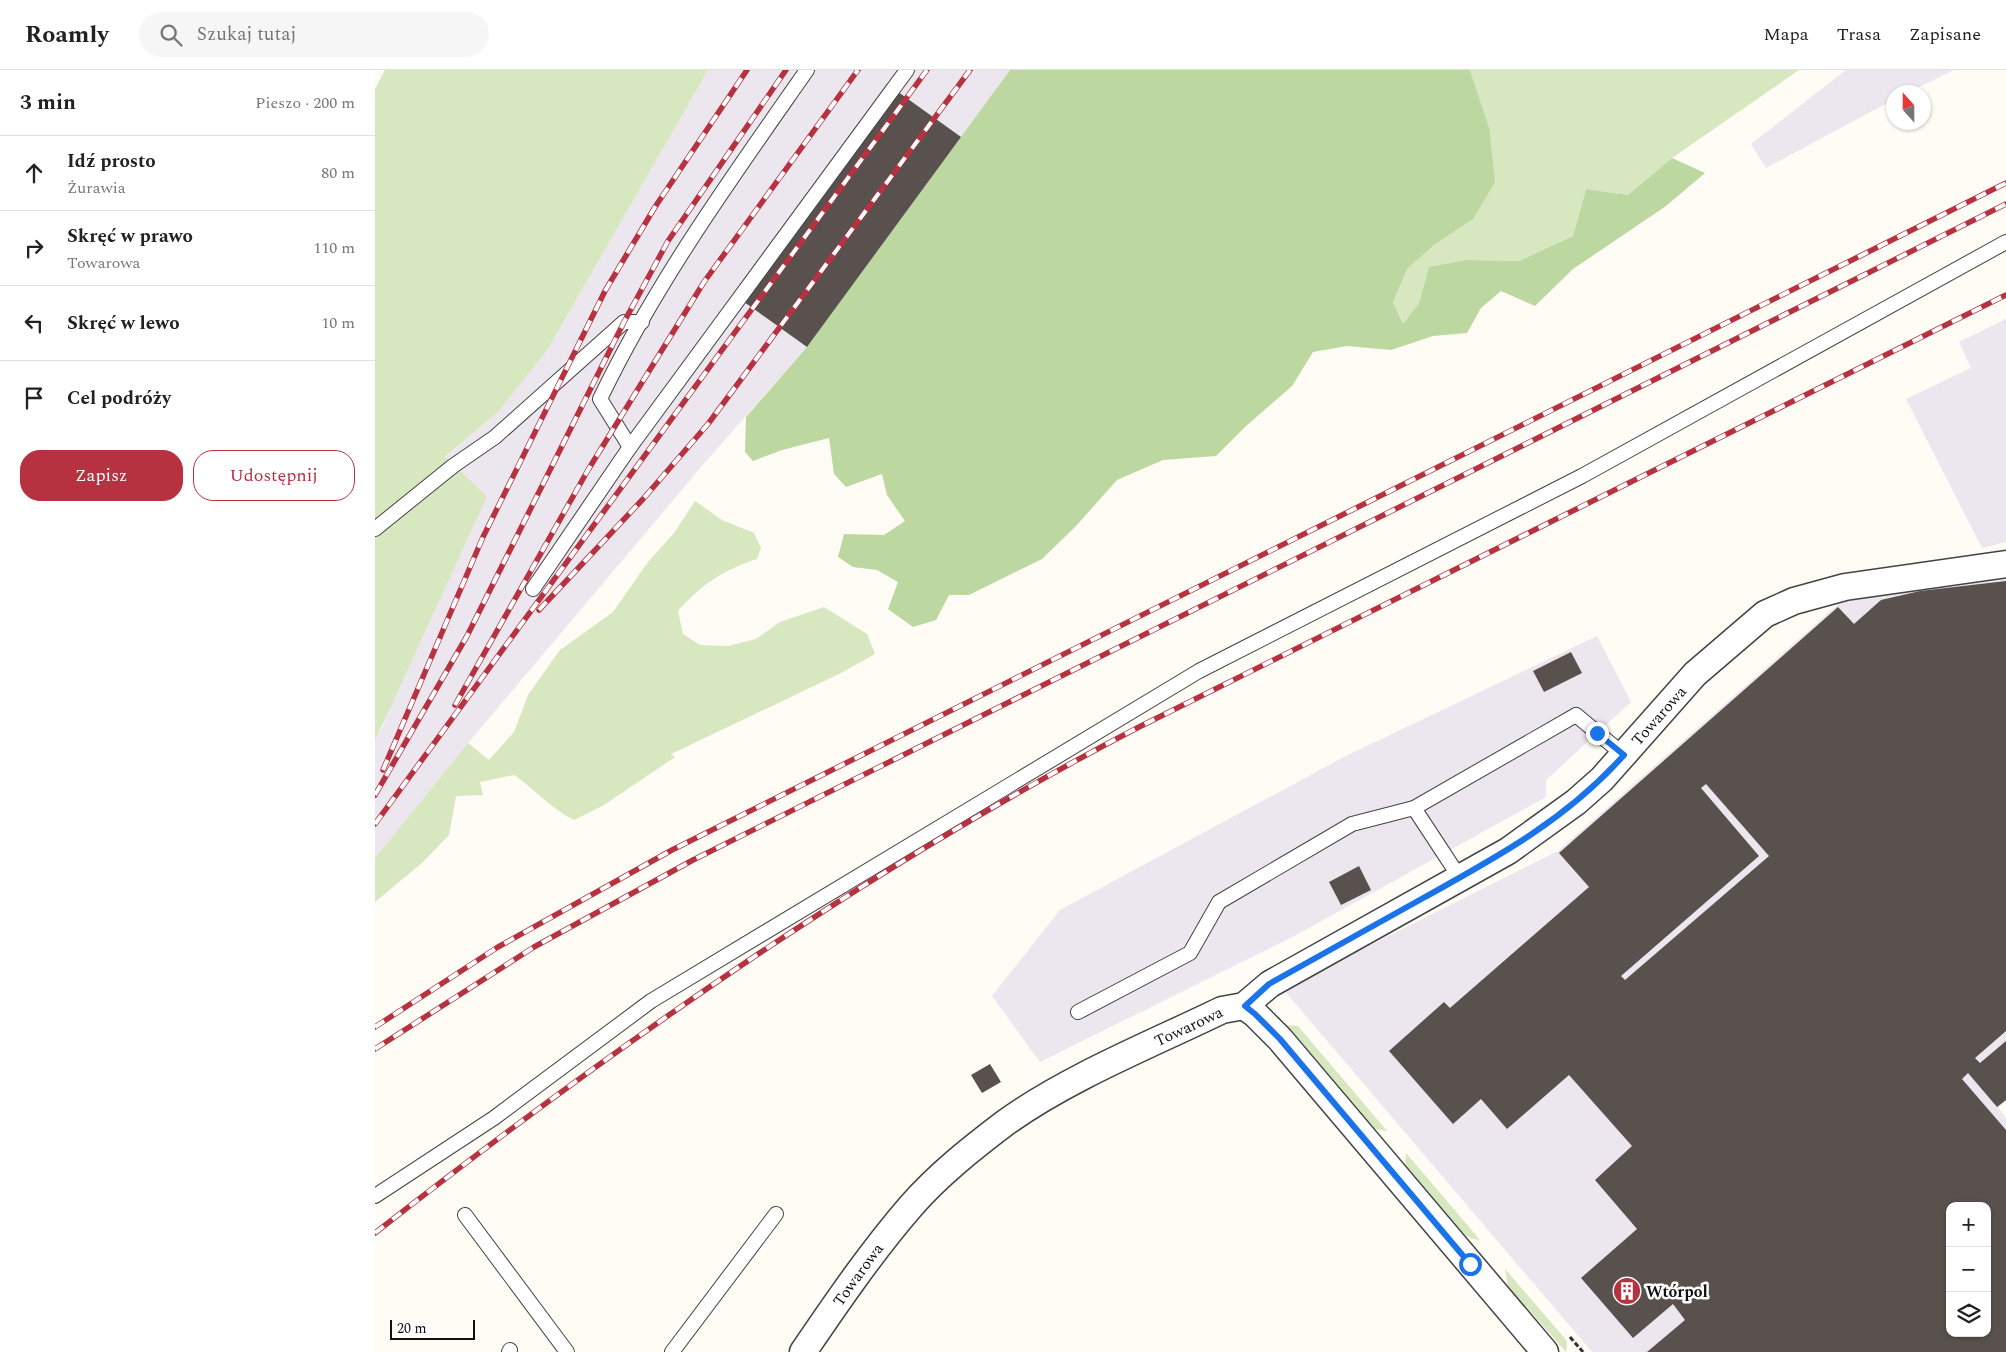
<!DOCTYPE html>
<html lang="pl">
<head>
<meta charset="utf-8">
<style>
  :root { --surface:#fff; --page:#f6f6f6; --text:#222; --muted:#767676; --line:#e0e0e0; --accent:#b73241 }
  body { margin:0; font-family:Spectral,serif; background:var(--page); color:var(--text) }
  .controls { position:absolute; right:15px; bottom:15px; display:grid; overflow:hidden; border-radius:10px; box-shadow:0 1px 4px #0004 }
  .controls button { width:45px; height:45px; display:grid; place-items:center; padding:0; border:0; border-bottom:1px solid var(--line); background:var(--surface); color:var(--text); font:25px sans-serif }
  .compass { position:absolute; left:1511px; top:15px; width:45px; height:45px; border-radius:50%; background:var(--surface); box-shadow:0 1px 4px #0004; rotate:339deg }
  .scale { position:absolute; left:15px; bottom:12px; width:85px; box-sizing:border-box; padding-left:5px; border:2px solid #101010; border-top:0; font-size:14px; line-height:18px; white-space:nowrap; color:#101010; -webkit-text-stroke:4px #fff; paint-order:stroke }
  .stop { position:absolute; width:15px; height:15px; margin:-11px; border:4px solid #1a73e8; border-radius:50%; background:#fff }
  .stop.end { background:#1a73e8; border-color:#fff; box-shadow:0 1px 5px #0008 }
  .list { margin:0; padding:0; list-style:none }
  h2 { display:flex; justify-content:space-between; align-items:center; height:65px; margin:0; padding:0 20px; font-size:21px }
  h2 small { font-size:16px; font-weight:400; color:var(--muted) }
  .list li { display:grid; grid-template-columns:32px 1fr auto; gap:15px; align-items:center; box-sizing:border-box; height:75px; padding:0 20px; border-top:1px solid var(--line) }
  .list b { display:block; font-size:19px; white-space:nowrap }
  .list p { margin:0; font-size:16px; white-space:nowrap; color:var(--muted) }
  .list em { font-size:16px; font-style:normal; color:var(--muted) }
  .actions { display:flex; gap:10px; padding:15px 20px }
  .actions a { flex:1; padding:11px 0; border:1px solid var(--accent); border-radius:20px; text-align:center; font-size:18px; color:var(--accent) }
  .actions .main { background:var(--accent); color:#fff }
  .icon { flex:none; width:28px; height:28px; fill:none; stroke:currentColor; stroke-width:2; stroke-linecap:round; stroke-linejoin:round }
  .map { position:relative; flex:none; width:1631px; height:1282px; overflow:hidden }
  header { display:flex; align-items:center; gap:30px; box-sizing:border-box; height:70px; padding:0 25px; background:var(--surface); border-bottom:1px solid var(--line) }
  header strong { font-size:24px }
  nav { display:flex; gap:28px; margin-inline-start:auto; font-size:18px }
  .search { width:350px; height:45px; background:var(--page); display:flex; align-items:center; gap:12px; box-sizing:border-box; padding:0 18px; border-radius:28px; color:var(--muted); font-size:19px }
  main { display:flex }
  aside { flex:1; background:var(--surface) }
  .map>svg:first-child { display:block }
</style>
</head>
<body>
<header>
<strong>Roamly</strong>
<div class="search"><svg class="icon" aria-label="search" viewBox="0 0 24 24"><circle cx="10" cy="10" r="6"/><path d="M15 15l6 6"/></svg>Szukaj tutaj</div>
<nav><a>Mapa</a><a>Trasa</a><a>Zapisane</a></nav>
</header>
<main>
<aside>
<h2>3 min<small>Pieszo · 200 m</small></h2>
<ul class="list">
<li><svg class="icon" aria-label="ahead" viewBox="0 0 24 24"><path d="M12 20V5M6 11l6-6 6 6"/></svg><div><b>Idź prosto</b><p>Żurawia</p></div><em>80 m</em></li>
<li><svg class="icon" aria-label="right" viewBox="0 0 24 24"><path d="M7 20v-9h11M14 6l5 5-5 5"/></svg><div><b>Skręć w prawo</b><p>Towarowa</p></div><em>110 m</em></li>
<li><svg class="icon" aria-label="left" viewBox="0 0 24 24"><path d="M17 20v-9H6M10 6l-5 5 5 5"/></svg><div><b>Skręć w lewo</b></div><em>10 m</em></li>
<li><svg class="icon" aria-label="arrive" viewBox="0 0 24 24"><path d="M6 21V4h12l-3 4 3 4H6"/></svg><div><b>Cel podróży</b></div></li>
</ul>
<div class="actions"><a class="main">Zapisz</a><a>Udostępnij</a></div>
</aside>
<div class="map">
<svg width="1631" height="1282" viewBox="0 0 1631 1282">
  <rect width="100%" height="100%" fill="#fefcf4"/>
  <g fill="#ece6ee" fill-rule="evenodd">
    <polygon points="333,0 635,0 432,277 332,390 93,673 0,788 0,671 9,654 70,388 123,342 173,279"/>
    <polygon points="1471,0 1579,0 1534,22 1518,22 1518,30 1391,98 1376,74"/>
    <polygon points="1631,249 1631,472 1607,478 1531,329 1596,298 1584,272"/>
    <path d="M1631 499V1031L1623 1038 1631 1048V1282H1217L908 919 1183 781 1477 522ZM1575 1136H1612V1263H1575Z"/>
    <polygon points="1222,566 1256,632 1171,710 1171,727 921,865 665,992 617,926 685,840 971,686"/>
  </g>
  <g fill="#d7e7c0">
    <polygon points="10,0 333,0 173,279 123,342 70,387 112,426 0,671 0,19"/>
    <polygon points="1095,0 1424,0 1297,88 1253,125 1211,119 1198,166 1144,191 1091,190 1054,197 1044,233 1028,254 1018,232 1032,199 1059,175 1098,149 1114,57"/>
    <path d="M320 431 347 450 379 463 386 478 382 489C348 500 327 514 303 541L308 564 325 575 353 576 381 569 405 552 449 537 492 564 500 584 464 604 296 684 300 687 229 735 199 750C175 738 161 720 139 705L105 712 108 725 81 726 74 765 48 792 0 832V788L93 673 114 690 139 662 153 625 185 580 238 542 273 492 299 463Z"/>
    <polygon points="912,955 923,956 1012,1061 1000,1059"/>
    <polygon points="1031,1083 1105,1170 1098,1169 1090,1165 1030,1094"/>
    <polygon points="1130,1199 1192,1271 1191,1282 1133,1216"/>
  </g>
  <polygon fill="#bcd7a0" points="635,0 1095,0 1114,57 1120,112 1098,149 1059,175 1032,199 1018,232 1028,254 1044,233 1054,197 1091,190 1144,191 1198,166 1211,119 1253,125 1297,88 1330,103 1291,136 1198,199 1160,236 1126,221 1106,238 1092,263 1058,266 1016,280 972,276 938,282 917,316 871,356 841,386 788,390 742,410 701,456 667,489 594,525 574,525 561,550 538,557 513,539 523,512 502,500 478,497 463,487 469,464 509,465 530,451 512,425 507,404 471,417 459,404 454,368 407,380 378,391 370,382 371,347 432,277"/>
  <g fill="#58514d" fill-rule="evenodd">
    <polygon points="512,14 586,67 432,277 358,224"/>
    <path d="M1631 511V961L1600 988 1605 993 1631 971V1030L1622 1037 1593 1003 1587 1009 1631 1060V1282H1272L1310 1250 1298 1234 1258 1268 1206 1208 1262 1159 1220 1110 1257 1076 1194 1005 1132 1059 1106 1029 1078 1054 1014 981 1069 932 1075 938 1214 817 1184 783 1463 537 1479 554 1506 530 1545 521ZM1331 714 1394 786 1250 910 1246 906 1384 786 1326 718ZM1575 1136H1612V1263H1575Z"/>
    <polygon points="1196,582 1207,603 1169,622 1158,601"/>
    <polygon points="984,796 996,820 966,835 954,812"/>
    <polygon points="615,994 626,1012 607,1023 596,1005"/>
  </g>
  <g fill="none" stroke-linecap="round" stroke-linejoin="round">
    <defs>
      <g id="lane">
        <path d="M255 377 225 329C281 212 358 106 432 0"/>
        <polyline points="0,459 78,396 120,367 249,252 267,252"/>
        <polyline points="158,519 255,377 532,0"/>
        <polyline points="1085,808 1039,738 1201,645 1249,685"/>
        <polyline points="703,942 815,883 844,832 977,754 1039,738"/>
        <polyline points="0,1126 119,1048 276,931 824,601 1207,406 1631,172"/>
        <polyline points="90,1145 192,1282"/>
        <polyline points="134,1282 135,1280"/>
        <polyline points="297,1282 401,1144"/>
      </g>
      <g id="street">
        <polyline points="869,936 880,944 905,969 1170,1282"/>
        <path id="s1" d="M428 1282C462 1232 497 1181 536 1136 563 1105 597 1078 630 1053 692 1008 777 974 847 940L869 936 895 914 1133 781 1201 732 1227 709 1320 604 1390 544 1419 531 1470 517 1631 494"/>
      </g>
    </defs>
    <use href="#lane" stroke="#434343" stroke-width="16"/>
    <use href="#street" stroke="#434343" stroke-width="29"/>
    <polyline stroke="#323232" stroke-width="3" stroke-dasharray="5 2.5" stroke-linecap="butt" points="1195,1267 1208,1282"/>
    <use href="#lane" stroke="#fff" stroke-width="14"/>
    <use href="#street" stroke="#fff" stroke-width="26"/>
    <defs>
      <g id="rail">
        <polyline points="164,540 268,429 333,354 595,0"/>
        <polyline points="80,635 213,400 329,212 483,0"/>
        <polyline points="8,700 108,467 230,221 280,137 372,0"/>
        <polyline points="0,725 92,566 249,252 293,171 411,0"/>
        <polyline points="0,754 552,0"/>
        <polyline points="0,957 123,877 297,780 1631,113"/>
        <polyline points="0,979 159,877 318,790 1631,134"/>
        <path d="M0 1163C241 975 493 798 764 657L1631 225"/>
      </g>
    </defs>
    <use href="#rail" stroke="#b73241" stroke-width="5.5"/>
    <use href="#rail" stroke="#fff" stroke-width="4" stroke-dasharray="11" stroke-linecap="butt"/>
  </g>
  <g fill="none" stroke-linecap="round" stroke-linejoin="round">
    <path stroke="#1a73e8" stroke-width="6" d="M1095 1194 905 969 880 944 870 936 894 914C946 885 998 856 1050 827 1124 786 1192 749 1249 685L1222 663"/>
  </g>
  <defs>
    <symbol id="building-disc" viewBox="-11 -11 22 22"><circle r="9.5" fill="#b73241" stroke="#fff"/><path d="M-4-6H4V6H1V3H-1V6H-4ZM-2.5-4.3h1.7v1.8h-1.7ZM.8-4.3h1.7v1.8H.8ZM-2.5-1h1.7V.8h-1.7ZM.8-1h1.7V.8H.8Z" fill="#fff"/></symbol>
  </defs>
  <g fill-rule="evenodd">
    <use href="#building-disc" x="1236" y="1205" width="32" height="32"/>
  </g>
  <g text-anchor="middle" stroke-width="5" stroke-linejoin="round" paint-order="stroke">
    <g font-size="16" fill="#101010" stroke="#fff">
      <text dy="6" stroke="none"><textPath href="#s1" startOffset="1085">Towarowa</textPath></text>
      <text dy="6" stroke="none"><textPath href="#s1" startOffset="515">Towarowa</textPath></text>
      <text dy="6" stroke="none"><textPath href="#s1" startOffset="95">Towarowa</textPath></text>
    </g>
    <g font-size="16" font-weight="bold" fill="#101010" stroke="#fff" text-anchor="start">
      <text x="1271" y="1227">Wtórpol</text>
    </g>
  </g>
</svg>
<div class="controls">
<button>+</button>
<button>−</button>
<button><svg class="icon" aria-label="layers" viewBox="0 0 24 24"><path d="M12 4l9 5-9 5-9-5zM3 14l9 5 9-5"/></svg></button>
</div>
<svg class="compass" viewBox="-18 -18 36 36"><path d="M0-13l5 13h-10z" fill="#e53935"/><path d="M0 13l5-13h-10z" fill="#767676"/></svg>
<div class="scale">20 m</div>
<div class="stop" style="left:1095px;top:1194px"></div>
<div class="stop end" style="left:1222px;top:663px"></div>
</div>
</main>
</body>
</html>
